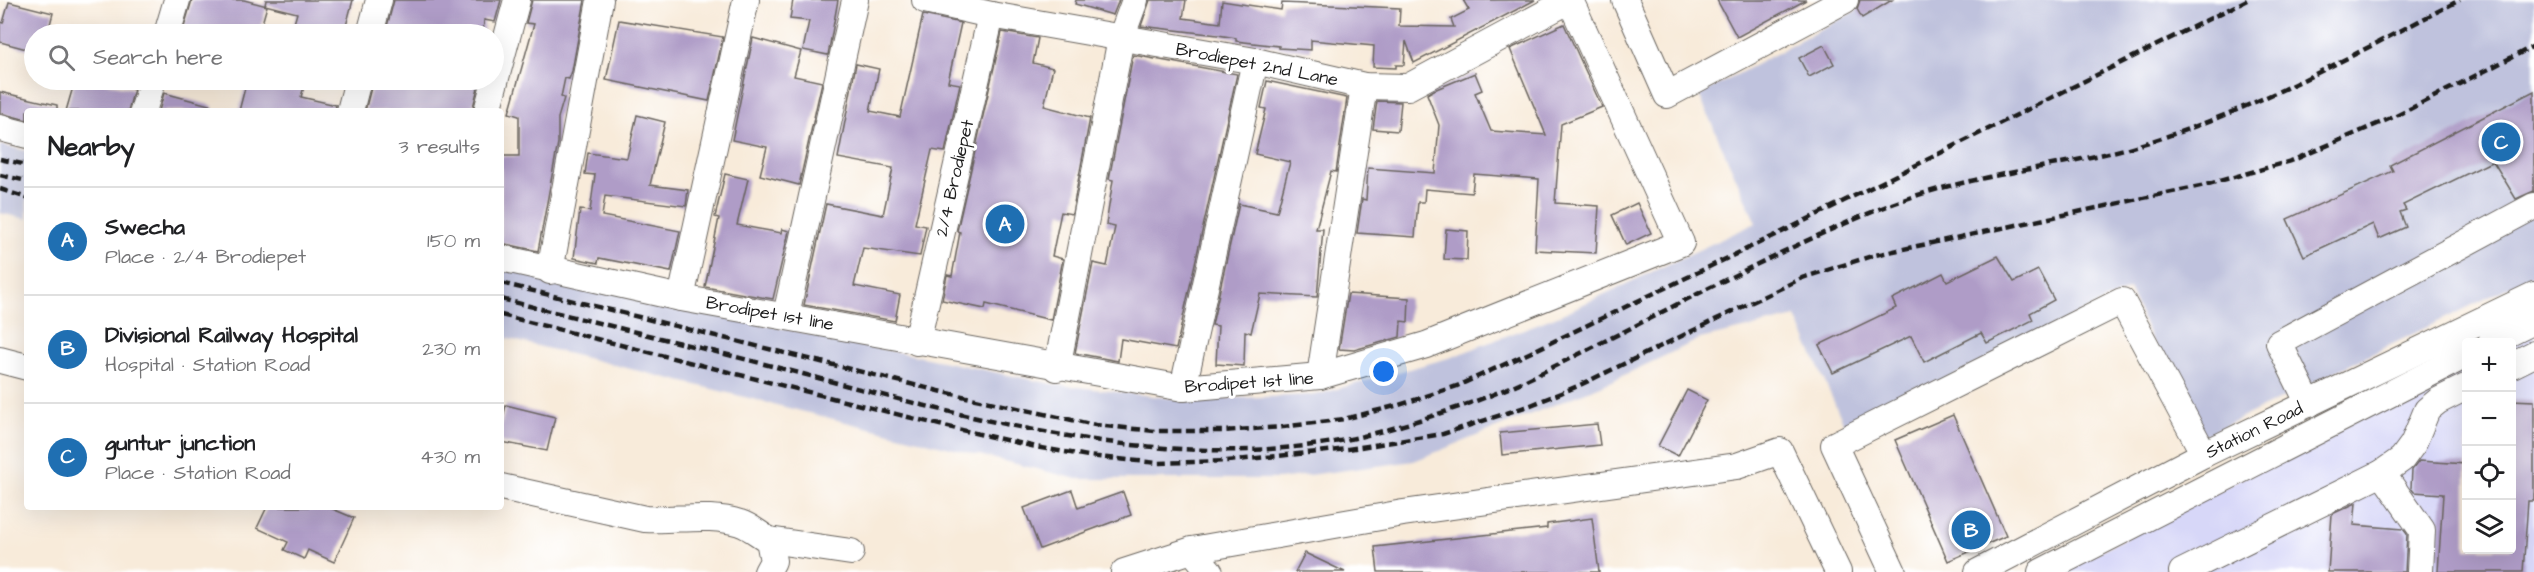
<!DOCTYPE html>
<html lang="en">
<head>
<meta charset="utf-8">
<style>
  :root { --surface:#fff; --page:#f2f2f2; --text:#202124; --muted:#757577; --line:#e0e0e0; --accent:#1f6fb2 }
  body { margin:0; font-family:"Architects Daughter",sans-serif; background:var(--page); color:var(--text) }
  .controls { position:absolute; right:18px; bottom:18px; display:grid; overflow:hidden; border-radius:6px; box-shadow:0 6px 24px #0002 }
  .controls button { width:54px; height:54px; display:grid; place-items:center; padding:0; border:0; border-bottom:2px solid var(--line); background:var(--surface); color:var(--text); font:30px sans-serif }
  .you { position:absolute; left:1384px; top:372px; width:21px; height:21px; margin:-15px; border:4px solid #fff; border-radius:50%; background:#1a73e8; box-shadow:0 0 0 9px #1a73e833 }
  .badge { display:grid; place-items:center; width:39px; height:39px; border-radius:50%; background:var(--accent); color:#fff; font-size:20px; font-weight:700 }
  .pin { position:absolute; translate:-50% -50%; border:3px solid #fff; box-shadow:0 2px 6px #0006 }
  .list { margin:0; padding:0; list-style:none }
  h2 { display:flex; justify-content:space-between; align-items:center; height:78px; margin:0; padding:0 24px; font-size:26px }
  h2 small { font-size:20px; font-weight:400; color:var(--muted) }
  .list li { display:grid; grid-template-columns:39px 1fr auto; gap:18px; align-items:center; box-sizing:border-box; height:108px; padding:0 24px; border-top:2px solid var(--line) }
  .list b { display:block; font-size:22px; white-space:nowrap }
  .list p { margin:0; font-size:20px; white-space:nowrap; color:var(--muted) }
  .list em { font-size:20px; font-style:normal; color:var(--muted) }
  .icon { flex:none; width:33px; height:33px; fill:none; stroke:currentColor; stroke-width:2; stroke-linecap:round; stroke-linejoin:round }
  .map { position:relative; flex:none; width:2534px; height:572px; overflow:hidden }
  .search { position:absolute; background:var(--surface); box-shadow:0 6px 24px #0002; left:24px; top:24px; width:480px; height:66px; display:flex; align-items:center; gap:15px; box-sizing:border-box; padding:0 21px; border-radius:33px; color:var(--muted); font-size:22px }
  .panel { position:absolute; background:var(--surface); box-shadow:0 6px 24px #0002; left:24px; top:108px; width:480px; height:402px; border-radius:6px }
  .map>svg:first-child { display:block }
</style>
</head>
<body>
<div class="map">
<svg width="2534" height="572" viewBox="0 0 2534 572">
  <rect width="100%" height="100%" fill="#fff"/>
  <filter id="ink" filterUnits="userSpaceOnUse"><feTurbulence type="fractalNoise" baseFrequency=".0167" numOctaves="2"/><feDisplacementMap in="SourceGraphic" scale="12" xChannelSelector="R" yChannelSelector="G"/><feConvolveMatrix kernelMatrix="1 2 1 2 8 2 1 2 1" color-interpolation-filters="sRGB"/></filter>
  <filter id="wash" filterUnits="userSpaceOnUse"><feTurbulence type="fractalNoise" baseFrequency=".008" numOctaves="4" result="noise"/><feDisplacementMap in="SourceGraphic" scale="24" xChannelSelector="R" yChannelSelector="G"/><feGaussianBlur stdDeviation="1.35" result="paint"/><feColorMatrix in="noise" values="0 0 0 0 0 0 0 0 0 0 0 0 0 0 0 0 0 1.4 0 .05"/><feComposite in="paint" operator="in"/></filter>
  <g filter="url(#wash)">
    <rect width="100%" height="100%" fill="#f8ebda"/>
    <polygon fill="#d7d7f8" points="2534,328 2534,572 2059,572 2466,363 2466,550 2512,550 2512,342"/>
    <g fill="#bfc2dd">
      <polygon points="1876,0 2534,0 2534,275 2196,440 2129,289 1846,429 1796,317 1700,339 1601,386 1414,461 1279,479 1077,479 501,337 501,266 672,305 1052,384 1186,400 1316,395 1452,357 1560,315 1756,223 1699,95"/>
      <polygon points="0,145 27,151 27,219 0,213"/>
    </g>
    <g id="blocks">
      <g fill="#af9cc7">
        <polygon points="192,0 244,0 267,6 259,34 182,34"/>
        <polygon points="266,0 353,0 346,26 341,25 338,34 291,34 297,13 265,5"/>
        <polygon points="394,0 501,0 495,22 484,20 483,34 385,34"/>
        <polygon points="532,0 585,0 572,71 569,79 565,78 561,97 564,98 558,118 558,143 538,251 501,243 501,156 519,156 519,116 509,113 534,24 526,23"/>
        <polygon points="793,0 838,0 828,55 803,50 809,21 790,19"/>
        <polygon points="1076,0 1119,0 1113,15 1075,4"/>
        <polygon points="1150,0 1186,0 1183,18 1220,23 1222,1 1281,10 1282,3 1400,8 1399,26 1454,27 1451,19 1469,10 1463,0 1535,0 1414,63 1406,41 1404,65 1396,65 1396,68 1373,67 1374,46 1311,40 1311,50 1279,48 1279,46 1236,41 1236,38 1218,35 1141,26"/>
        <polygon points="1717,0 1806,0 1737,37"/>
        <polygon points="1860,0 1892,0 1862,18 1857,9"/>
        <polygon points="9,2 53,13 48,32 40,30 39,34 34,34 34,51 0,42 0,22 3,23"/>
        <polygon points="923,15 961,23 948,82 960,84 945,152 932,150 915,224 926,226 920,256 863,248 854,286 900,295 895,321 804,305 826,204 883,215 893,168 838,158 856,64 879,69 870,111 900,117"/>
        <polygon points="619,20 723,37 709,101 606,80"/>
        <polygon points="1564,24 1602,107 1561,124 1555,203 1599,206 1596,253 1535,250 1539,179 1474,174 1472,193 1425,189 1424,202 1418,202 1415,237 1357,233 1362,199 1366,200 1368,168 1435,173 1439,125 1427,94 1434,90 1475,73 1482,90 1475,93 1491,131 1546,135 1510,49"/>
        <polygon points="1002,32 1038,38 1033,63 1053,68 1044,106 1090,118 1072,214 1061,212 1052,256 1063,259 1051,320 986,304 985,309 942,300 947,275 952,276 960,232 957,231"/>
        <polygon points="753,38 801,51 794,76 822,82 799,185 760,175 767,147 732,140"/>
        <polygon points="1824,45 1834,64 1809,77 1799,58"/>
        <polygon points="1133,55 1237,74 1176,349 1121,339 1118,361 1075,353 1093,263 1107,266 1115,227 1106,225 1113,180 1109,179"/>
        <polygon points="75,80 92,80 134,89 128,111 66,111"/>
        <polygon points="247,80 306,80 301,97 336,105 335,111 239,111"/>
        <polygon points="373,80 480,80 472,111 365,111"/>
        <polygon points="1267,81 1347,98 1336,172 1331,171 1316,229 1323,229 1317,297 1260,294 1251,333 1245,331 1244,366 1216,364 1218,326 1212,325 1239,204 1277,212 1290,162 1255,154 1266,109 1261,108"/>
        <polygon points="2534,91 2534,191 2516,199 2493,161 2403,205 2406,210 2400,212 2406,227 2379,239 2373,224 2304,256 2287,219 2393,171 2390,165"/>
        <polygon points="0,92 57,105 57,111 27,111 27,120 0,113"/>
        <polygon points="164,93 213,106 213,111 159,111"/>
        <polygon points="1377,101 1401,102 1398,131 1373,129"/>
        <polygon points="637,115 665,122 650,185 688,190 686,206 605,196 602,216 680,231 671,272 599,258 598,263 574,258 580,210 590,211 595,175 585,174 588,153 627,158"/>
        <polygon points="725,174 748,179 737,225 781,233 782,229 789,231 773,299 705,287 719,218 715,217"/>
        <polygon points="1637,203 1651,233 1626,245 1612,215"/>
        <polygon points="1446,229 1468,231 1467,260 1444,259"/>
        <polygon points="1998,256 2014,282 2038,270 2054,300 2030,313 2033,320 1987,343 1981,333 1924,362 1911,336 1833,373 1819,345 1896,308 1892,299 1943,273 1947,281"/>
        <polygon points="1348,294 1409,298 1408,322 1401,321 1400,337 1354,350 1339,349"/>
        <polygon points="1687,390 1707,400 1678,456 1658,446"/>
        <polygon points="2511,400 2534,401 2534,501 2528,501 2523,572 2438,572 2443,494 2414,492 2411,488 2412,470 2419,461 2466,464 2466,549 2511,549"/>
        <polygon points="506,405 555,417 547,451 501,442 501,425"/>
        <polygon points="1953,415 2006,536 1948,561 1895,440"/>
        <polygon points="1597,424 1600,445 1502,455 1500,433"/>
        <polygon points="1072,490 1078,508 1123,492 1131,515 1040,549 1024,508"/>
        <polygon points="2356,503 2354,525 2403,529 2407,534 2405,572 2328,572 2332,514"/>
        <polygon points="267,507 328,507 354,518 334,562 308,550 304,559 284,550 288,542 257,528"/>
        <polygon points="1592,518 1599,572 1378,572 1375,547 1547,528 1547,524"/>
        <polygon points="1305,553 1345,572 1295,572"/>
      </g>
    </g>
  </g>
  <g filter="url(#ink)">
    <use href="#blocks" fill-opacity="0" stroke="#69645e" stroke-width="1.5"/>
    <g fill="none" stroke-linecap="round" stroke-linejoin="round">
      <defs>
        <g id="minor">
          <polyline points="1625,0 1667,95 1845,0"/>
          <polyline points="167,34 177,0"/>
          <polyline points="370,34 379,0"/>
          <polyline points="143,111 153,80"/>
          <polyline points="350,111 358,80"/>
          <polyline points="487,111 517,0"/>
          <polyline points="0,128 27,135"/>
          <polyline points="501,258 681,298 1183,388 1320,376 1426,345 1681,243 1570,0 1408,87 1364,86 1255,61 991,15 925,0"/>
          <polyline points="550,271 600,0"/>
          <polyline points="681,298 746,0"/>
          <polyline points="786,315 855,0"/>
          <polyline points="917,342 991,15"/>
          <polyline points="2491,342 2534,321"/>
          <polyline points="0,360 27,367"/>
          <polyline points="2512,365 2534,354"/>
          <polyline points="1057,368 1121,38 1135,0"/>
          <polyline points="1320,376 1364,86"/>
          <polyline points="1183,388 1255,61"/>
          <polyline points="2309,404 2279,343 2534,206"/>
          <polyline points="2382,473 2422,530 2420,572"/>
          <path d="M501 487 645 519C676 521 710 513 740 523 750 526 760 535 769 540L773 561 767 572"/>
          <polyline points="769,540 851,552"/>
          <polyline points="1192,550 1210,572"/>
          <polyline points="1124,572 1192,550 1403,513 1737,466 1780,451 1838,572"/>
          <polyline points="1893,572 1834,445 2122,301 2204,454"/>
          <polyline points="1978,572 2204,454 2534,295"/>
          <polyline points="2041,572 2466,355"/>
          <polyline points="2182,572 2382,473 2402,459 2413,444 2427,410 2438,401 2466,387"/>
        </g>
      </defs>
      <use href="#minor" stroke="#69645e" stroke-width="28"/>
      <use href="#minor" stroke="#fff" stroke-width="26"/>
      <g stroke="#1c1c1c" stroke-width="4.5" stroke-dasharray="9 4.5" stroke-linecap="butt">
        <polyline points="0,159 27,165"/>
        <polyline points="0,175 27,181"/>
        <polyline points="0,189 27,198"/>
        <polyline points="501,283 939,391 1095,425 1155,431 1222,431 1283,427 1344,419 1399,405 1457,386 1527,354 1782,232 2247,0"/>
        <path d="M501 299C602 324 703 348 803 374 977 420 1164 473 1345 440 1385 432 1426 418 1465 405 1520 386 1572 357 1625 331 1711 287 1797 242 1887 206 1967 174 2056 169 2139 145 2252 112 2356 53 2460 0"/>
        <polyline points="501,315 944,426 1036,447 1088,456 1158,463 1227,461 1348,449 1443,434 1531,405 1578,386 1802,278 1875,255 2205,185 2291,161 2396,116 2534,46"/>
      </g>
    </g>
  </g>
  <g text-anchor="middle" stroke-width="6" stroke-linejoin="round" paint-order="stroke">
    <g font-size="18" fill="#1c1c1c" stroke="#fff">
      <text transform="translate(1257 64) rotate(11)" y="6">Brodiepet 2nd Lane</text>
      <text transform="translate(954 178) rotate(-77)" y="6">2/4 Brodiepet</text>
      <text transform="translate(770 313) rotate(10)" y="6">Brodipet 1st line</text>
      <text transform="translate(1249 382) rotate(-4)" y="6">Brodipet 1st line</text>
      <text transform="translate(2254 430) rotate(-26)" y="6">Station Road</text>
    </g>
  </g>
</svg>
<div class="controls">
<button>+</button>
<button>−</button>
<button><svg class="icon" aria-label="locate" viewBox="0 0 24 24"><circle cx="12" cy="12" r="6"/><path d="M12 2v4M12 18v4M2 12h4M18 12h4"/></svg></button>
<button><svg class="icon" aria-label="layers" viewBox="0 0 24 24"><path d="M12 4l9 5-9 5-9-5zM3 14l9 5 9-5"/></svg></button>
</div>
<div class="you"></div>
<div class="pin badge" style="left:1005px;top:224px">A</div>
<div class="pin badge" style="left:1971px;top:530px">B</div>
<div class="pin badge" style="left:2501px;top:142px">C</div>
<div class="search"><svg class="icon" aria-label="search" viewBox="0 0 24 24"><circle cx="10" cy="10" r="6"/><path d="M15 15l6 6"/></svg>Search here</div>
<section class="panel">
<h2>Nearby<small>3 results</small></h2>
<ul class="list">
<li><span class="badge">A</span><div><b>Swecha</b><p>Place · 2/4 Brodiepet</p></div><em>150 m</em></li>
<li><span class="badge">B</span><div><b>Divisional Railway Hospital</b><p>Hospital · Station Road</p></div><em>230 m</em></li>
<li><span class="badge">C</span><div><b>guntur junction</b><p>Place · Station Road</p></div><em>430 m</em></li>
</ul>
</section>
</div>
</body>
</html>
